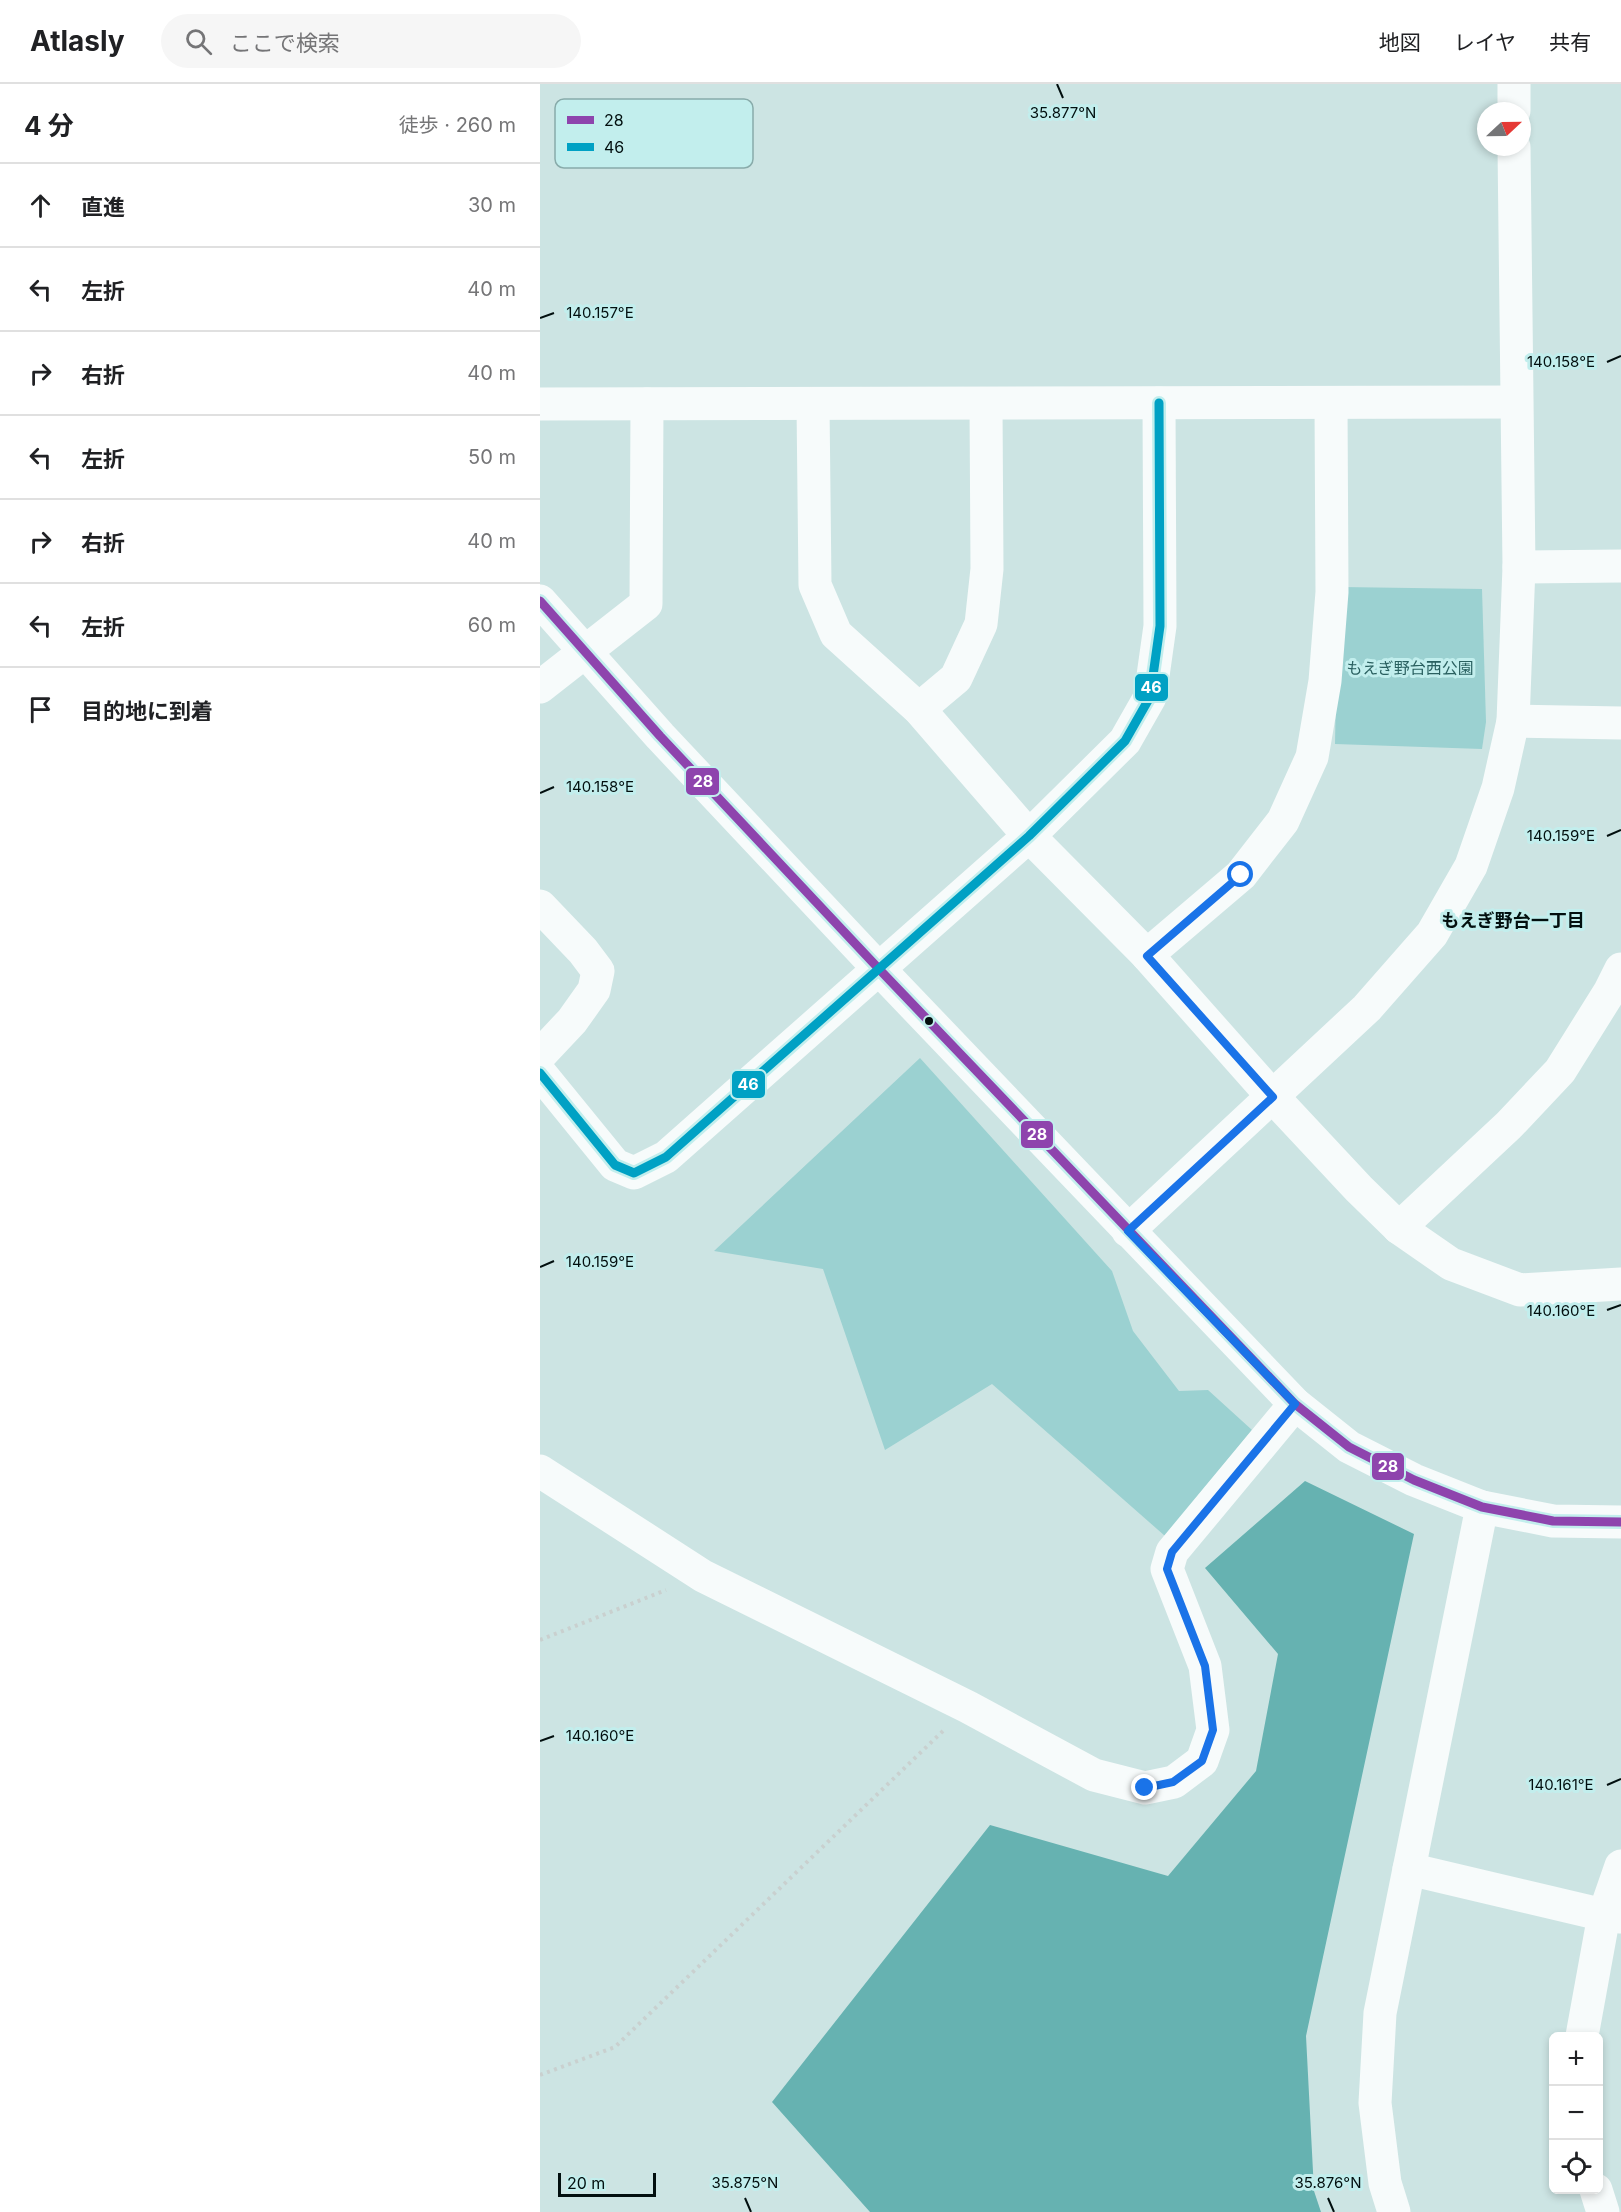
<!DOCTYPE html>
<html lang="ja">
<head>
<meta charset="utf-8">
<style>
  :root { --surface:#fff; --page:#f6f6f6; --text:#202124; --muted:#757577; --line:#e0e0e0 }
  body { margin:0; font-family:Inter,"Noto Sans JP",sans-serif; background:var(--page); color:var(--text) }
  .controls { position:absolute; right:18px; bottom:18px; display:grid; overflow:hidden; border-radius:9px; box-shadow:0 3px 9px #0003 }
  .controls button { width:54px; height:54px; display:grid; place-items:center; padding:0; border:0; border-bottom:2px solid var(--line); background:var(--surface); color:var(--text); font:30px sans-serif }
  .compass { position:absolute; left:937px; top:18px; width:54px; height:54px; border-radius:50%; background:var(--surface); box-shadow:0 3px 9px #0003; rotate:68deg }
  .scale { position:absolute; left:18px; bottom:15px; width:98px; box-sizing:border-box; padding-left:6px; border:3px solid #020f0f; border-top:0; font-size:16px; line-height:21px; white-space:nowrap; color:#020f0f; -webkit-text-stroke:4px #c2eeed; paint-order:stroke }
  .stop { position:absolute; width:18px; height:18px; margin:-14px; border:4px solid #1a73e8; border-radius:50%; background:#fff }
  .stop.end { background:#1a73e8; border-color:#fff; box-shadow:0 2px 6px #0008 }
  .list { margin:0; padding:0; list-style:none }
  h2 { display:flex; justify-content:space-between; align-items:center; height:78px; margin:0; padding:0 24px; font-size:26px }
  h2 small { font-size:20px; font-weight:400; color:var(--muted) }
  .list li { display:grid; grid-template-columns:39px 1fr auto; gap:18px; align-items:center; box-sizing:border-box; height:84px; padding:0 24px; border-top:2px solid var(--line) }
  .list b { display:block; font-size:22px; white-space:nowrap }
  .list em { font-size:20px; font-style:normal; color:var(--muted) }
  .icon { flex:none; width:33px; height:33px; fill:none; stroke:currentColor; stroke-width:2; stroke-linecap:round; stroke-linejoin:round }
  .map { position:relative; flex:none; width:1081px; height:2128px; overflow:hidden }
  header { display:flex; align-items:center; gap:36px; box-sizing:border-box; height:84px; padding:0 30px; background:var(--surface); border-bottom:2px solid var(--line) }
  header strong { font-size:28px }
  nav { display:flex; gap:33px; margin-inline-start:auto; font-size:21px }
  .search { width:420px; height:54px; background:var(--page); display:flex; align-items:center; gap:15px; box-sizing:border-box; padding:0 21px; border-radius:33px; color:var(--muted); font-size:22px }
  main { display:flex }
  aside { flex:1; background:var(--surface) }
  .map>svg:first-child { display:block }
</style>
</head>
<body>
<header>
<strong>Atlasly</strong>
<div class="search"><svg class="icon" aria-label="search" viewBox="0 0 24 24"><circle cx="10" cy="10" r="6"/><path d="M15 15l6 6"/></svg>ここで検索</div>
<nav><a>地図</a><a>レイヤ</a><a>共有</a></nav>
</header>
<main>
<aside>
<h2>4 分<small>徒歩 · 260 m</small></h2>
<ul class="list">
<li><svg class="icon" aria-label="ahead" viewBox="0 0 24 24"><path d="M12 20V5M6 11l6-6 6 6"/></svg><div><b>直進</b></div><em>30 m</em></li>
<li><svg class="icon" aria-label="left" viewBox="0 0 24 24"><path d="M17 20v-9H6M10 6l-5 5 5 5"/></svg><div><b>左折</b></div><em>40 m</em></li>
<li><svg class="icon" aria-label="right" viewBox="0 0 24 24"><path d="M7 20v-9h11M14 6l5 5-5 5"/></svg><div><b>右折</b></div><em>40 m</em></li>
<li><svg class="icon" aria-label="left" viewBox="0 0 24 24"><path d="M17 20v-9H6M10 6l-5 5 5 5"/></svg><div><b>左折</b></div><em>50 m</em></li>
<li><svg class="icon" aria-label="right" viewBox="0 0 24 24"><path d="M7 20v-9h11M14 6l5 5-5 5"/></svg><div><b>右折</b></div><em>40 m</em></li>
<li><svg class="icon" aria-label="left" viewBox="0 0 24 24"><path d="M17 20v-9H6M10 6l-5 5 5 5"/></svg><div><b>左折</b></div><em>60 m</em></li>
<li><svg class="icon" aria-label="arrive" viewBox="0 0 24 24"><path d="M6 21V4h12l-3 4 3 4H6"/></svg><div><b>目的地に到着</b></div></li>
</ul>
</aside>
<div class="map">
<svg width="1081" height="2128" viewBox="0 0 1081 2128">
  <rect width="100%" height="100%" fill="#cce4e3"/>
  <g fill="#9bd1d1">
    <polygon points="801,503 942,505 946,638 942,665 795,660 797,555"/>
    <polygon points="380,974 572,1187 593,1247 639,1307 668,1306 712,1346 625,1452 452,1300 345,1366 283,1185 174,1167"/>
  </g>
  <polygon fill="#66b2b1" points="765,1397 874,1450 766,1952 774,2107 781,2128 330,2128 232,2018 450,1741 628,1792 716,1687 738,1570 665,1484"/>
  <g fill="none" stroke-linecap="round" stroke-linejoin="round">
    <g stroke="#c9d0cf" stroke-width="4" stroke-dasharray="3 4.5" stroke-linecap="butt">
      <polyline points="0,1556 126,1506"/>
      <polyline points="0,1991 75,1963 404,1646"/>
    </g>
    <g stroke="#f7fbfb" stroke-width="33">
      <polyline points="974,0 974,27"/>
      <polyline points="0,320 976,318"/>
      <polyline points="273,320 275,501 296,550 379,625 489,752 607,871 733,1013 819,1105 859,1144 911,1180 980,1206 1081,1200"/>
      <polyline points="979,483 1081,482"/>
      <polyline points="0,517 120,652 339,885 755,1320 809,1363 874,1396 942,1423 1013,1437 1081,1438"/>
      <polyline points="0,603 106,520 107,320"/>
      <polyline points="379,625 416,594 441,540 447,485 446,320"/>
      <polyline points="973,637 1081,639"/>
      <polyline points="0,822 43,867 58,887 54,906 32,937 0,971"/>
      <polyline points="607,871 701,791 743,737 772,673 785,597 792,508 791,319"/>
      <polyline points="0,989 75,1081 94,1089 126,1073 489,752 585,657 610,613 620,542 619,319"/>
      <polyline points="859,1144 969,1041 1020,987 1070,907 1081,885"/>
      <polyline points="588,1147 827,924 892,850 931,782 958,704 973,637 979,483 974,63"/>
      <polyline points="0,1387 163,1492 428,1623 554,1691 605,1704 634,1698 662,1677 673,1646 665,1582 627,1485 632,1468 755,1320"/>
      <polyline points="869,1785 1064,1831 1081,1833"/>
      <polyline points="1042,1952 1064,1831 1081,1782"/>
      <polyline points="1056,2106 1063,2128"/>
      <polyline points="854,2128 845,2099 835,2019 840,1929 942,1423"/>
    </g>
    <defs>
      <polyline id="bus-1" points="0,517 120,652 339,885 755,1320 809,1363 874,1396 942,1423 1013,1437 1081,1438"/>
      <polyline id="bus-2" points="0,989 75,1081 94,1089 126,1073 489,752 585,657 610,613 620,542 619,319"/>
    </defs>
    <use href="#bus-1" stroke="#c2eeed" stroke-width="14"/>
    <use href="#bus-2" stroke="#c2eeed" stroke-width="14"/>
    <use href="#bus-1" stroke="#8e44ad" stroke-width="9"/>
    <use href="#bus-2" stroke="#00a1c4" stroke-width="9"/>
  </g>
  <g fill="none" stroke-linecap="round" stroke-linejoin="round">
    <polyline stroke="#1a73e8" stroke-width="8" points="605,1704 633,1698 662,1677 673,1646 665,1582 627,1485 632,1468 755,1320 588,1147 733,1013 607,872 701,791"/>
  </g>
  <path fill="none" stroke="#020f0f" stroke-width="2" d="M517 0 523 14M0 234 14 229M1067 278 1081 272M0 709 14 703M1067 752 1081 746M0 1183 14 1177M1067 1226 1081 1221M0 1657 14 1652M1067 1701 1081 1695M205 2114 211 2128M788 2114 794 2128"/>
  <circle fill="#020f0f" stroke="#c2eeed" stroke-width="2" cx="389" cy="937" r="5"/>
  <g text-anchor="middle" stroke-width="6" stroke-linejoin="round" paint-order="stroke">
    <g font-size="16" fill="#2a6060" stroke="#c2eeed">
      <text x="870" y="590">もえぎ野台西公園</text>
    </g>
    <g font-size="18" font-weight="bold" fill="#020f0f" stroke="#c2eeed">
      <text x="973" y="843">もえぎ野台一丁目</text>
    </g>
  </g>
  <rect x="15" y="15" width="198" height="69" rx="9" fill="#c2eeed" stroke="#88abaa" stroke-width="1.5"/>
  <rect x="27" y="32" width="27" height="8" fill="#8e44ad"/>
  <rect x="27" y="59" width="27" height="8" fill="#00a1c4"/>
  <g font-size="16" fill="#020f0f">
    <text x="64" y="42">28</text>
    <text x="64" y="69">46</text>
  </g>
  <g font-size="15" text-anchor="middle" fill="#020f0f" stroke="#c2eeed" stroke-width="6" stroke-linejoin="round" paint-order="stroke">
    <text x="523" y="34">35.877°N</text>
    <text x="60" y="234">140.157°E</text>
    <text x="1021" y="283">140.158°E</text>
    <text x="60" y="708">140.158°E</text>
    <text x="1021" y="757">140.159°E</text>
    <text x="60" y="1183">140.159°E</text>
    <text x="1021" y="1232">140.160°E</text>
    <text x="60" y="1657">140.160°E</text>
    <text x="1021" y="1706">140.161°E</text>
    <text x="205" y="2104">35.875°N</text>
    <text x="788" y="2104">35.876°N</text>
  </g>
  <g stroke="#c2eeed" stroke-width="2">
    <rect x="594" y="589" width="35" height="29" rx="6" fill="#00a1c4"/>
    <rect x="145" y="683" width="35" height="29" rx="6" fill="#8e44ad"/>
    <rect x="191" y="986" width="35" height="29" rx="6" fill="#00a1c4"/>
    <rect x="480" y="1036" width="34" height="29" rx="6" fill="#8e44ad"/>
    <rect x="831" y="1368" width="34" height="29" rx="6" fill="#8e44ad"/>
  </g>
  <g font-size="16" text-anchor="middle" font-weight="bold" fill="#fff">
    <text x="611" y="609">46</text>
    <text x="163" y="703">28</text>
    <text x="208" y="1006">46</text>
    <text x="497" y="1056">28</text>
    <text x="848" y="1388">28</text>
  </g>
</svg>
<div class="controls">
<button>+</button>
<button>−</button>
<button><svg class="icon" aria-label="locate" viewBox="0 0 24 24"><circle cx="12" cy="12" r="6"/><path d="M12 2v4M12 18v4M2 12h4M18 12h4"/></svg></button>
</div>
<svg class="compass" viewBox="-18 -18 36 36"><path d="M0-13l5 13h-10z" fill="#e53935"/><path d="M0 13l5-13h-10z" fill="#757577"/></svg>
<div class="scale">20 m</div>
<div class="stop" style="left:701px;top:791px"></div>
<div class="stop end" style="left:605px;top:1704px"></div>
</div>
</main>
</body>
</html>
